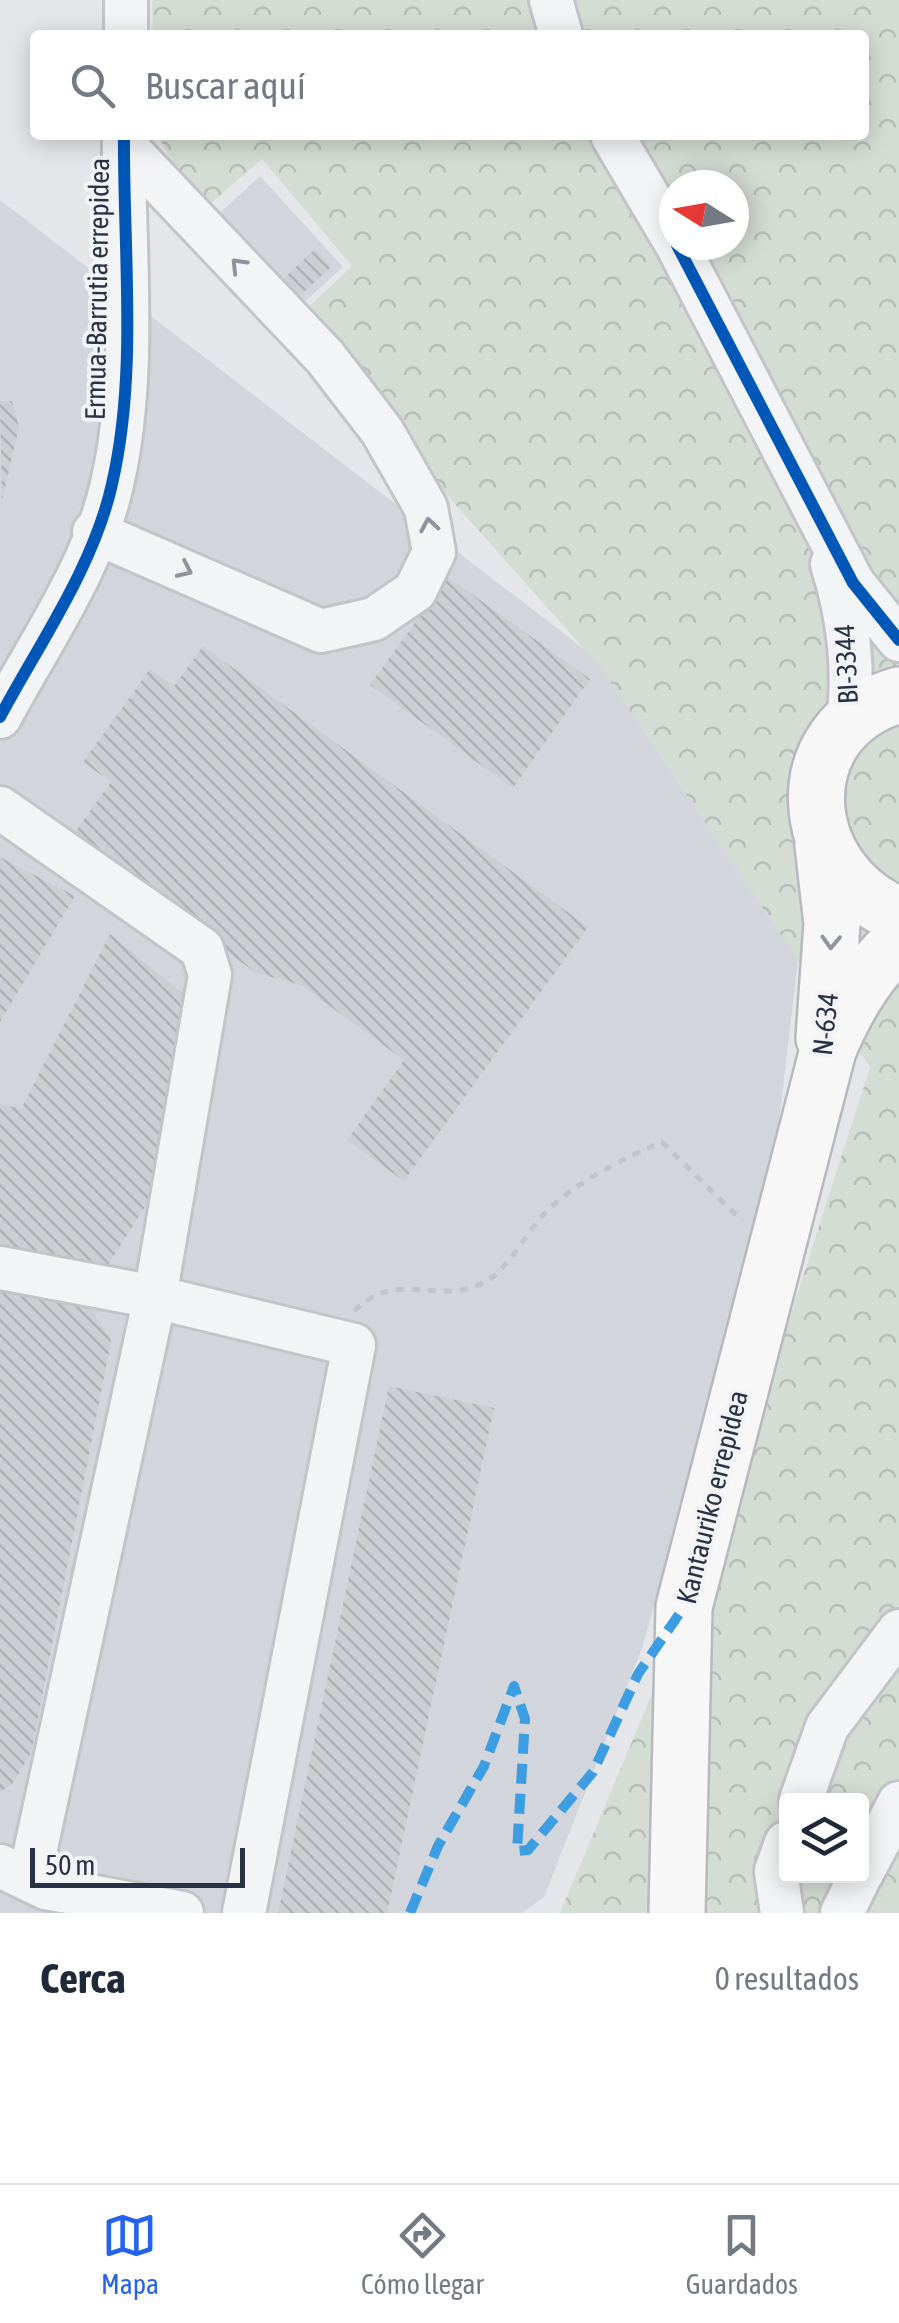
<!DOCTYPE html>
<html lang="es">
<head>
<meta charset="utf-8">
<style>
  :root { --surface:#fff; --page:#f2f2f3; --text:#1f2937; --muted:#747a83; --line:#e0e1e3; --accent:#2563eb }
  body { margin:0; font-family:"Asap Condensed",sans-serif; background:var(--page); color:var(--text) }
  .controls { position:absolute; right:30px; bottom:30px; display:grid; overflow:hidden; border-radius:10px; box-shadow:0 5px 25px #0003 }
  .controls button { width:90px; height:90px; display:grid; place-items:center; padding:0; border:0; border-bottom:2px solid var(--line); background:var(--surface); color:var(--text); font:50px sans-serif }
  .compass { position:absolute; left:659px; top:170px; width:90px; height:90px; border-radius:50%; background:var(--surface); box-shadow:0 5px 25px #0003; rotate:281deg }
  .scale { position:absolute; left:30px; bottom:25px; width:215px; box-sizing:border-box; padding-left:10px; border:5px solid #293244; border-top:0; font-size:28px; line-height:35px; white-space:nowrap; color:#293244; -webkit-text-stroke:8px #f2f4f8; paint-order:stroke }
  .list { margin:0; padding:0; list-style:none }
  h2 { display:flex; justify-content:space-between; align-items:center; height:130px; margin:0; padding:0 40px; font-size:42px }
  h2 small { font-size:32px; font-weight:400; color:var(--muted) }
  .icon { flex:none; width:55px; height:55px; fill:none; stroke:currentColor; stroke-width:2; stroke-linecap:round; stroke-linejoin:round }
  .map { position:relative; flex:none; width:899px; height:1913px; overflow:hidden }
  .search { position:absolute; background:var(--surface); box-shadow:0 5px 25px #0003; left:30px; right:30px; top:30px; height:110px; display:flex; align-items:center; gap:25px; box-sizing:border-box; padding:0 35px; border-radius:10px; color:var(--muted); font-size:38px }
  .sheet { height:270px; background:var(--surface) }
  nav { display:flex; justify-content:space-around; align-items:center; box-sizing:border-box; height:140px; border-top:2px solid var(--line); background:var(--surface); font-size:28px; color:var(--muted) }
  nav a { display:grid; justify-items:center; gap:5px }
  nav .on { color:var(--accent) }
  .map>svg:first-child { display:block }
</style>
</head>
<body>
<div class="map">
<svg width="899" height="1913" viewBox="0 0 899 1913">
  <defs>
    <pattern id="forest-crowns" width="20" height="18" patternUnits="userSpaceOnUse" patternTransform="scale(2.5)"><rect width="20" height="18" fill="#d4ddd4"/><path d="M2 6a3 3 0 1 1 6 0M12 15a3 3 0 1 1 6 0" fill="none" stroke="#b6beb7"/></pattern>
    <pattern id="building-back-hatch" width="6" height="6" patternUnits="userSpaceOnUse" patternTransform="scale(2.5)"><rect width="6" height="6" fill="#ccced2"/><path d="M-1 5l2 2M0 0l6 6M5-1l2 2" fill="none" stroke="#afb1b6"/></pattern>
  </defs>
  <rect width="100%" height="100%" fill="#e4e6e9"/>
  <g fill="#d2d5dc">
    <polygon points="260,176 343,267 290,315 207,225"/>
    <polygon points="0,200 675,719 804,908 769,1208 642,1648 544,1897 522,1913 0,1913"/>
  </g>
  <path fill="url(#forest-crowns)" fill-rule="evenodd" d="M152 0H899V1913H560L725 1520 870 1067 601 668 293 322 352 266 262 159 202 211 157 135H864V35H153ZM674 185H734V245H674ZM786 1800H862V1876H786Z"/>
  <g fill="url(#building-back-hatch)">
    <polygon points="315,249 331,267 292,303 276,286"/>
    <polygon points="0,401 12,401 19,427 2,501"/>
    <polygon points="448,577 590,679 513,788 370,685"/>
    <polygon points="203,646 588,927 404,1181 347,1140 404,1060 301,985 256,973 71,838 111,782 83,762 150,669 174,686"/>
    <polygon points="0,857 75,896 0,1022"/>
    <polygon points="110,934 188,998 152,1196 104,1271 0,1253 0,1104 21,1109"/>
    <polygon points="0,1292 90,1306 111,1341 31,1753 13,1783 0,1792"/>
    <polygon points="389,1386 494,1408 387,1913 278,1913"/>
  </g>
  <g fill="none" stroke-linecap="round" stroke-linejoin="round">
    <defs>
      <g id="minor">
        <polyline points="551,0 561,35"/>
        <polyline points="126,35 126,0"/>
        <polyline points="612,135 674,240"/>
        <polyline points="677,245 853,583 899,640"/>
        <polyline points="94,532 321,631 374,619 415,591 434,552 426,508 382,431 325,357 124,145"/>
        <path d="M832 564C848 614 856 674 847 725"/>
        <path d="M0 717C39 644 94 566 112 484 138 372 123 250 124 135"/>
        <polyline points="0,808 202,949 210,975 155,1297 29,1880"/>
        <polyline points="0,1268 155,1297 354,1345 244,1913"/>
        <polyline points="801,1800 827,1727 899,1631"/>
        <polyline points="0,1866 46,1888 182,1913"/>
        <polyline points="862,1873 899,1803"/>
        <polyline points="782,1913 776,1871 786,1843"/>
        <polyline points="842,1913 860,1876"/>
      </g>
      <g id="highway">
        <path d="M899 695C784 728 794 872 899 915"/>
        <polyline points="823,845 832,924 824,1038"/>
        <path d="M677 1913 684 1607 828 1050C845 1009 866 972 899 942"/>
      </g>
    </defs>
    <use href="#minor" stroke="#c2c4c7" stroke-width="48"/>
    <use href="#highway" stroke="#b6b9be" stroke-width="60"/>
    <path stroke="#c3c4c9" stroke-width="5" stroke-dasharray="8 8" stroke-linecap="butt" d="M354 1311C397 1268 436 1306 483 1283 508 1271 525 1234 544 1214 575 1182 621 1160 662 1142L742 1221"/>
    <use href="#minor" stroke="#f3f4f6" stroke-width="42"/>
    <use href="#highway" stroke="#f7f7f7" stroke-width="55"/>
    <polyline stroke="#3d9de3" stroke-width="10" stroke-dasharray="20 10" stroke-linecap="butt" points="410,1913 438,1846 484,1766 514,1686 525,1719 517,1851 528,1850 593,1772 638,1674 684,1607"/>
    <defs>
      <g id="cycleway">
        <polyline points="677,245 853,583 899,640"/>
        <path d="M0 717C39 644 94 566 112 484 138 372 123 250 124 135"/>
      </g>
    </defs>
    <use href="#cycleway" stroke="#f2f4f8" stroke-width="19"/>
    <use href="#cycleway" stroke="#0057b8" stroke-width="12"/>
  </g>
  <defs><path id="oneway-chevron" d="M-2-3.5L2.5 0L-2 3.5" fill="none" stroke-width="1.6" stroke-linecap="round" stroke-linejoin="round" transform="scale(2.5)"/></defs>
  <g stroke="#8e939d">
    <use href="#oneway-chevron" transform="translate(238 265) rotate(-134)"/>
    <use href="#oneway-chevron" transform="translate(429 525) rotate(-100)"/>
    <use href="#oneway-chevron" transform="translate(185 570) rotate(25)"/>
  </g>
  <use stroke="#90949e" href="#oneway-chevron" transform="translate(831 942) rotate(92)"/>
  <g text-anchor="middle" stroke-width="8" stroke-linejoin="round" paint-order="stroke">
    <g font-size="28" fill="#293244" stroke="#f2f4f8">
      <text transform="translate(97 289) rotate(-89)" y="10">Ermua-Barrutia errepidea</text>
      <text transform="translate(846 664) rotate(-93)" y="10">BI-3344</text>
      <text transform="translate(825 1024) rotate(-84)" y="10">N-634</text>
      <text transform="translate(712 1497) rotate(-76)" y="10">Kantauriko errepidea</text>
    </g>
  </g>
</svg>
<div class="controls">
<button><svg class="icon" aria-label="layers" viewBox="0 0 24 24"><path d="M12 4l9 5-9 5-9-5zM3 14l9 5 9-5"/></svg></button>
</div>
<svg class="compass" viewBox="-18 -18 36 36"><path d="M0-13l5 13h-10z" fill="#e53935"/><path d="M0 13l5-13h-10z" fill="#747a83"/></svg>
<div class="scale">50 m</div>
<div class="search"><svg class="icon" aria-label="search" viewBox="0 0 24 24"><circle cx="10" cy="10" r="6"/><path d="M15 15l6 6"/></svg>Buscar aquí</div>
</div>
<section class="sheet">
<h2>Cerca<small>0 resultados</small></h2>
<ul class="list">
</ul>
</section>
<nav>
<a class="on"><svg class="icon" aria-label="map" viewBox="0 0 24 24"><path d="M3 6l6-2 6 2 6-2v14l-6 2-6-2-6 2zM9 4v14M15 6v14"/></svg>Mapa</a>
<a><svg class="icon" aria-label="directions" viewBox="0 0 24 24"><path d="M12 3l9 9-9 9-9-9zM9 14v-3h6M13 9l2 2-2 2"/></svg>Cómo llegar</a>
<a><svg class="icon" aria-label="saved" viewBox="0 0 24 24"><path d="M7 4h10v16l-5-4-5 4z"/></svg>Guardados</a>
</nav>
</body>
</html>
